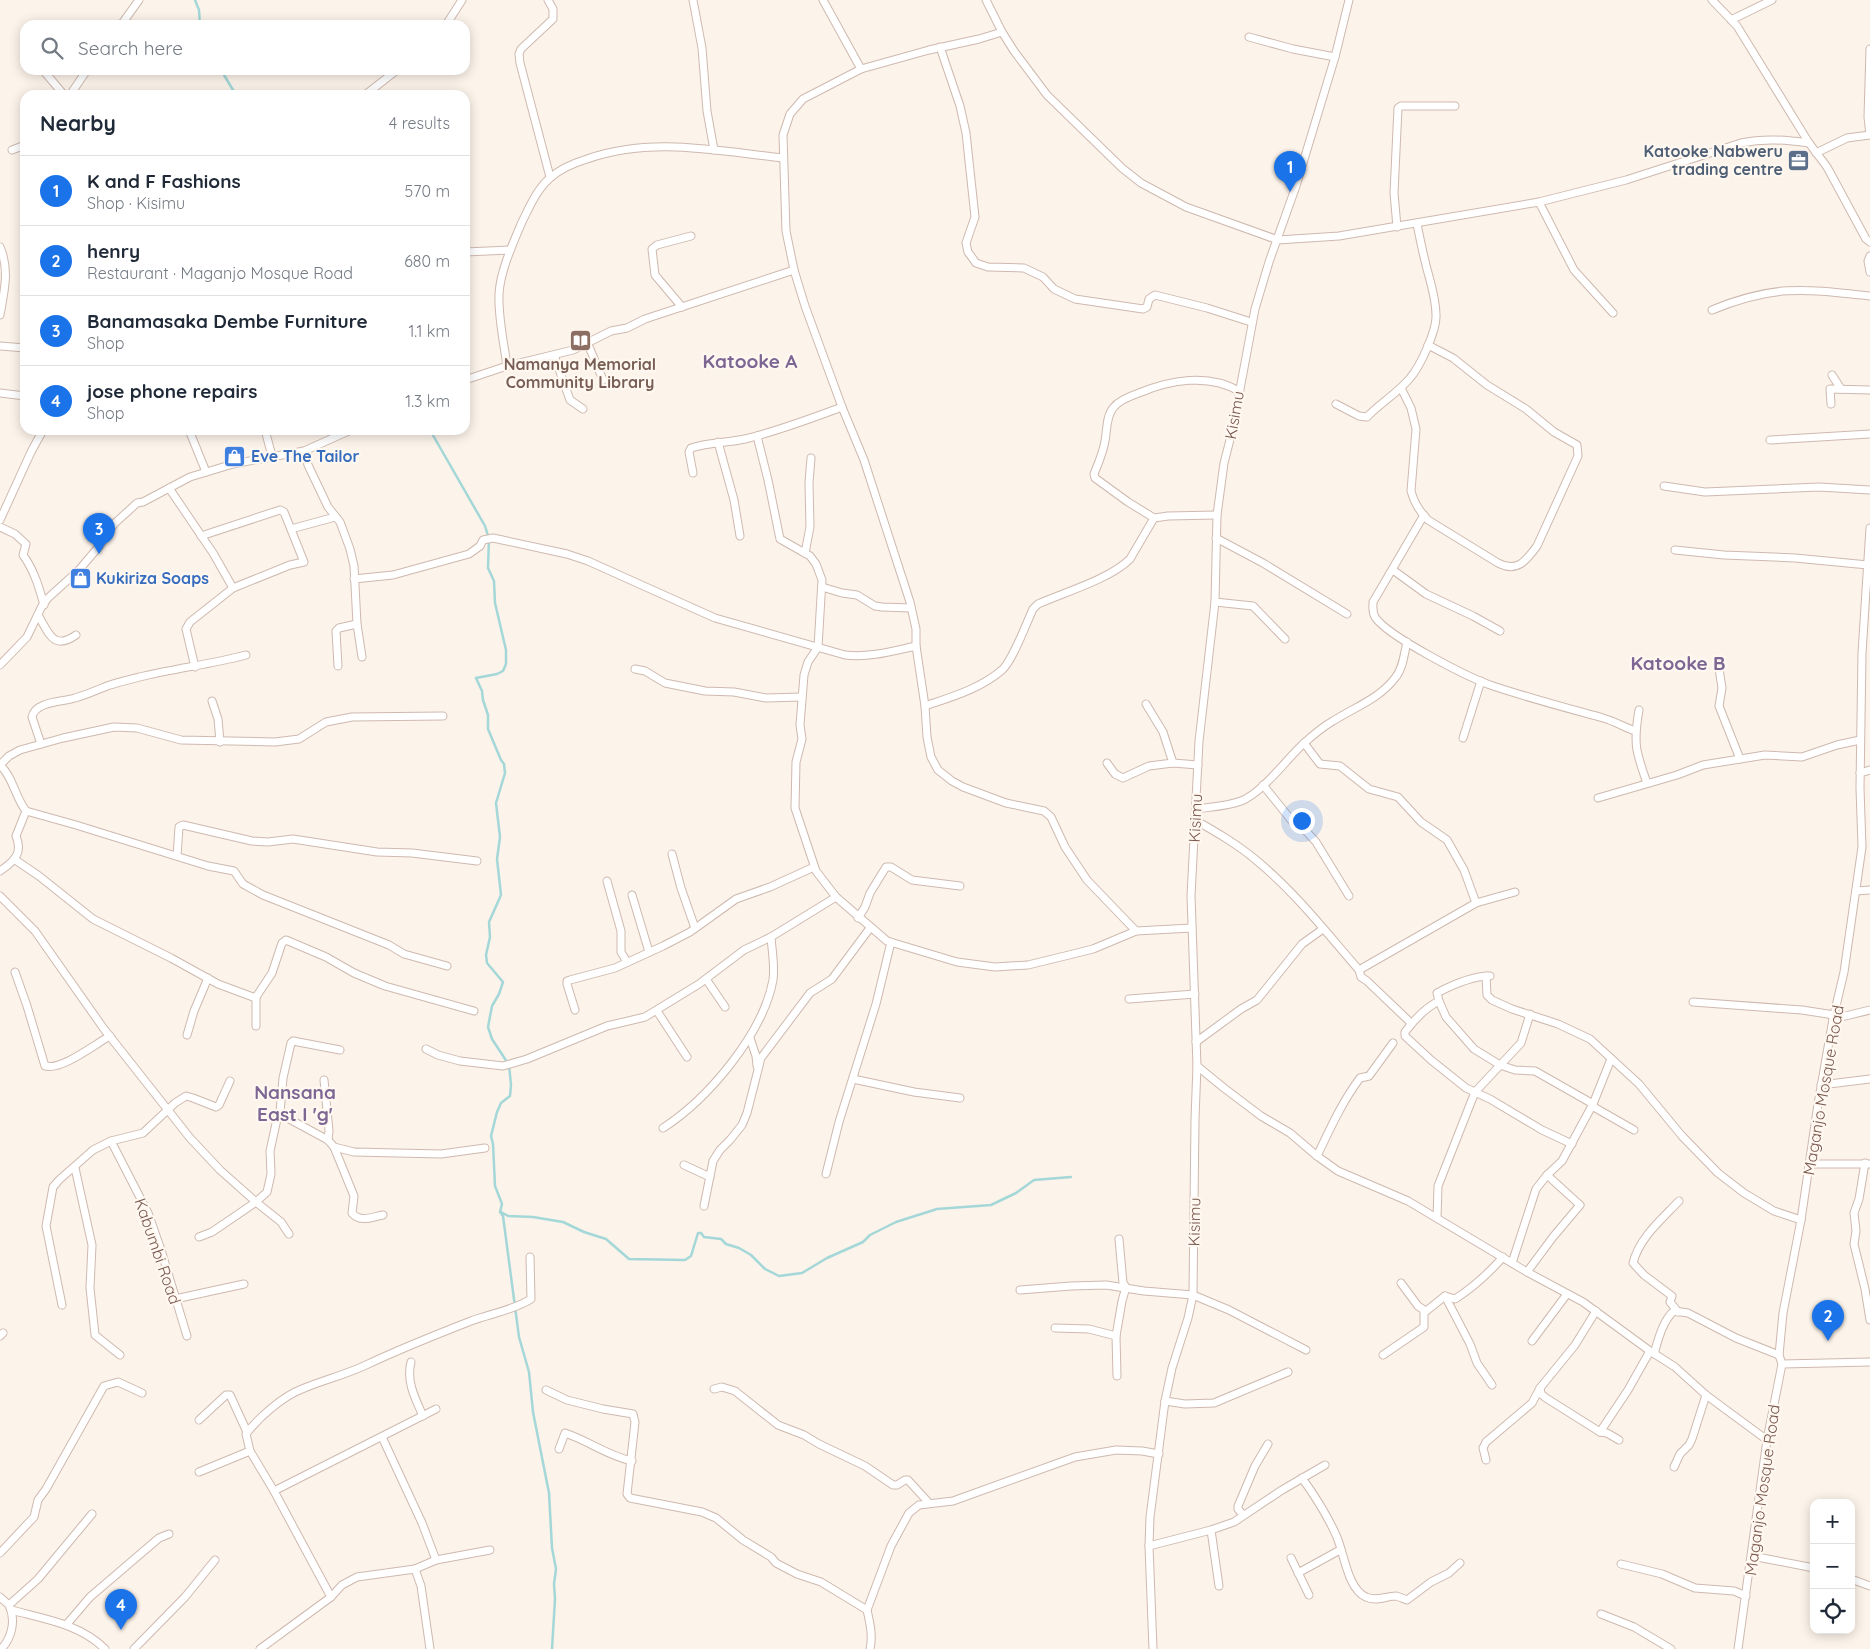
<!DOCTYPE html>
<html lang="en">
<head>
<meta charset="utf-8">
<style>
  :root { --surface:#fff; --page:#f6f6f7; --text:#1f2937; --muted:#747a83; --line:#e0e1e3; --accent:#1a73e8 }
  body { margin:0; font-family:Quicksand,sans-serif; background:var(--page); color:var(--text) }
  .controls { position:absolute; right:15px; bottom:15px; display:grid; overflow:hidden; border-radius:10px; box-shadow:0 2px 12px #0003 }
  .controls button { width:45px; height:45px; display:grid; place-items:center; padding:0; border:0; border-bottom:1px solid var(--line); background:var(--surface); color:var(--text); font:25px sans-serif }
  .you { position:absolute; left:1301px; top:820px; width:18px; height:18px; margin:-12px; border:4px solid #fff; border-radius:50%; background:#1a73e8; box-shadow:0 0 0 8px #1a73e833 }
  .badge { display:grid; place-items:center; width:32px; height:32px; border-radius:50%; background:var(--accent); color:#fff; font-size:16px; font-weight:700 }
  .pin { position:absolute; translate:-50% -41px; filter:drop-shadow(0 1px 2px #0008) }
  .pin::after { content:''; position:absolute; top:26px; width:18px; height:15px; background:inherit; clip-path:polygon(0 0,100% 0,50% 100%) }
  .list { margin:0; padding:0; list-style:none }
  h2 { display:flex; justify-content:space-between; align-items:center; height:65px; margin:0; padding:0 20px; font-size:21px }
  h2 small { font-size:16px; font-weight:400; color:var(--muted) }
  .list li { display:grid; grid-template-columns:32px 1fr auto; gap:15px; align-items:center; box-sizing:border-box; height:70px; padding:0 20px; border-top:1px solid var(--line) }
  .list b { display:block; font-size:19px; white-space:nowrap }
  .list p { margin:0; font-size:16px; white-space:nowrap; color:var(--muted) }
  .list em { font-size:16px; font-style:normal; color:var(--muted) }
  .icon { flex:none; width:28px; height:28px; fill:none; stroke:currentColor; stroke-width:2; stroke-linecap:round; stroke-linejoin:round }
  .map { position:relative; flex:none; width:1870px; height:1649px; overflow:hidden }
  .search { position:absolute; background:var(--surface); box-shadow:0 2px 12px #0003; left:20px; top:20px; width:450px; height:55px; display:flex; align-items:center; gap:12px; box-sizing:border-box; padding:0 18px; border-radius:15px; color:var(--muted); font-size:19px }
  .panel { position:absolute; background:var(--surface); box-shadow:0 2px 12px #0003; left:20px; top:90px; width:450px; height:345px; border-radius:15px }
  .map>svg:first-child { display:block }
</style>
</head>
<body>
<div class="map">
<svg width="1870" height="1649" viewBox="0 0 1870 1649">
  <rect width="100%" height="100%" fill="#fcf3ea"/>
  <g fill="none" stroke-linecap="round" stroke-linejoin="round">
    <g stroke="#a4d7d8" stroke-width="2.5">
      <polyline points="195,0 199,10 200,25"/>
      <polyline points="221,70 236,95"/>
      <polyline points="430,430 485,526 489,539 488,568 494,581 495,603 506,650 506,664 503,671 497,674 476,678 482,691 483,700 488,715 488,729 501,760 504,764 505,773 496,803 500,837 497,859 501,895 489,922 490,937 486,955 487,963 503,982 499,994 492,1006 488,1027 492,1039 509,1065 511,1085 510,1096 501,1103 497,1112 491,1136 493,1144 495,1186 502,1204 500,1212 503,1216 519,1337 529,1372 533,1412 549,1493 552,1548 556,1569 554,1584 555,1599 552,1649"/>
      <polyline points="501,1212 508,1216 533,1217 563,1222 584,1232 606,1239 629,1259 685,1260 691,1256 698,1233 701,1233 704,1237 721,1239 726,1244 739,1248 751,1255 765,1269 779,1276 802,1273 827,1258 863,1242 870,1235 896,1222 937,1209 991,1205 1016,1193 1034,1180 1071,1177"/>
    </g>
    <defs>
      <g id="minor">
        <polyline points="548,0 553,9 553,19 521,49 519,54 520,63 550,177"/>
        <polyline points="693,0 702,48 707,111 714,150"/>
        <polyline points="823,0 861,69"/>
        <path d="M986 0 1002 32 1014 51 1047 95 1122 168 1141 183 1186 207 1278 240 1339 236 1539 202 1626 180 1741 143C1765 138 1786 140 1809 143L1827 167 1866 239 1870 242"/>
        <polyline points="1712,0 1737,26 1809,143"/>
        <polyline points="1731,20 1772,0"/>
        <polyline points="121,25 139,0"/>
        <polyline points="446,25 462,0"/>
        <polyline points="1002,32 979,39 929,50 861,69 803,99 790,114 783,135 786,231 794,270 805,306 842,407 864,460 910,602 916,629 916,646 925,706 927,737 931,757 938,770 952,781 963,787 1006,803 1044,811 1051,817 1065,847 1087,880 1136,931"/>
        <polyline points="1249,37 1293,49 1335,57"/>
        <polyline points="940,47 960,106 966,133 975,217 966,243 968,252 976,263 988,267 1024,268 1043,277 1054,289 1075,299 1143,309 1147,307 1149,299 1155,295 1207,308 1251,322"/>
        <polyline points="43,70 64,95"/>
        <polyline points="70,95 87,70"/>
        <polyline points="365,95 397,70"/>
        <polyline points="1870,135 1868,117 1870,49"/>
        <polyline points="12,150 25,145"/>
        <polyline points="1816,153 1847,138 1870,135"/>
        <polyline points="1539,202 1574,270 1613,313"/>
        <polyline points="1397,227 1394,193 1398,108 1401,106 1455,106"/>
        <path d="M0 247C10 270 4 292 0 315"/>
        <polyline points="465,252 510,250"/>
        <polyline points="1870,256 1868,261 1870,272"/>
        <polyline points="682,307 655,275 652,249 657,245 691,236"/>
        <path d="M1712 310C1774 284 1806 289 1870 296"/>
        <polyline points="587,342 603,380"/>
        <polyline points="0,346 25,348"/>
        <polyline points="554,355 570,400 583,409"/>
        <path d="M507 366C504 343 498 318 499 294 500 272 513 243 522 222 530 206 537 189 550 178 561 168 574 163 587 159 651 136 718 151 783 158"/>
        <polyline points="1832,375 1841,389"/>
        <polyline points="465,380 507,366 573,350 611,331 627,328 645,319 794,270"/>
        <path d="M1401 388 1411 408 1416 429 1411 491C1414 503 1419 511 1428 520L1498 563C1517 573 1526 561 1537 546L1578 456 1577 445 1554 432 1526 409 1487 385 1453 358 1428 345"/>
        <polyline points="0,393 25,396"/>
        <path d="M1336 404 1359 416 1367 417C1380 403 1398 393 1410 378 1420 367 1437 330 1436 315 1436 299 1431 284 1427 269 1423 254 1420 239 1417 224"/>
        <polyline points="1831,404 1830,389 1870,390"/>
        <polyline points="189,430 206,472"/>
        <polyline points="265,430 272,456"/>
        <polyline points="757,436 768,480 780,539 810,556 816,564 822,580 818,647 808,662 804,675 800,725 802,739 796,762 795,808 816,871 836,897 887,941 957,962 995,967 1028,965 1069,955 1093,949 1136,931 1192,928"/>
        <polyline points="1770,440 1870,434"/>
        <polyline points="718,442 734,500 740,536"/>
        <polyline points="304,451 308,465 328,507 340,522 350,549 354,566 357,624 362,657"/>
        <path d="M693 473 689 452 691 448C710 442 727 443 745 439 778 431 810 419 842 407"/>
        <polyline points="1664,486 1705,492 1819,487 1870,490"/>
        <polyline points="169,488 213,553 233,588"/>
        <path d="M1424 515 1373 602C1373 607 1372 612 1375 617 1387 636 1469 678 1493 686 1529 698 1567 708 1603 718 1614 721 1624 727 1635 731"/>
        <path d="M1154 518 1128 502 1095 478 1094 474C1098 464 1103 453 1105 441 1107 431 1106 417 1113 408 1119 400 1130 396 1139 393 1170 380 1208 373 1239 391"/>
        <polyline points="0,520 31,452 43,430"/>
        <path d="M0 527 15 534 26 544 23 555C34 570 39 587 44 605"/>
        <polyline points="291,529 335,517"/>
        <polyline points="1216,538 1263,563 1347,614"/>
        <polyline points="1675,550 1724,555 1795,558 1868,565"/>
        <polyline points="805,553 810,527 809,483 811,458"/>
        <polyline points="1393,570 1426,594 1473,616 1500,631"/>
        <path d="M354 579 393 575 469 554 480 546 483 540 493 538 567 554 588 561 715 618 845 655C869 658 893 651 916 646"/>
        <polyline points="822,587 842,593 857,595 875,606 882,607 911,608"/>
        <polyline points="1215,602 1253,606 1285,639"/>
        <path d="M38 615C49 633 53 651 76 635"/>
        <polyline points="1718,662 1722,688 1719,706 1740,759"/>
        <polyline points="0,665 27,637 42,606 48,598 79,570 101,544 114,524 137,503 143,502 190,477 233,464 304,451 351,430"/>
        <polyline points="338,666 336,631 339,628 357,624"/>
        <polyline points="195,667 186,629 190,622 233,588 290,565 304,562 284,512 280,510 201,536"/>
        <polyline points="635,669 645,671 665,683 705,691 734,692 766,698 802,697"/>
        <polyline points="212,701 218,719 220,742"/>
        <polyline points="1146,704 1163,732 1173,763"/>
        <path d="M925 706C951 697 980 689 1002 670 1013 660 1026 624 1033 609L1038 604C1065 592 1110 579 1130 559L1154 518 1168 516 1217 515"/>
        <path d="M1639 710C1633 744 1636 752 1647 783"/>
        <polyline points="1463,738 1481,681"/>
        <polyline points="1304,743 1320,764 1340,766 1369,789 1398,797 1421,822 1447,840 1464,870 1476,903"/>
        <path d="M41 744 32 717C35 701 63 702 75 698 86 695 97 690 107 686 119 682 132 679 144 676 178 668 212 664 246 655"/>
        <polyline points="1107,763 1115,774 1123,778 1149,766 1173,763 1198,765"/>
        <path d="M0 765C13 777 15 797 26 811L76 825 208 866 234 871 243 884 263 895 389 945 404 954 447 966"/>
        <polyline points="0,765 9,756 20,750 63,738 114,727 137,728 181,740 275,742 299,739 326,722 352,717 443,716"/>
        <polyline points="1860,773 1870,770"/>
        <polyline points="1263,785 1296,826 1306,831 1316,842 1349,896"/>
        <polyline points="1598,798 1677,775 1703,765 1765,755 1802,757 1837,745 1860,740"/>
        <path d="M1196 809C1210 807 1228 806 1241 801 1262 793 1286 760 1303 744 1312 736 1322 727 1333 721 1355 707 1379 699 1395 678 1403 669 1404 654 1407 642"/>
        <path d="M1195 820C1216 832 1237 844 1256 860 1295 892 1326 932 1359 970L1476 903 1515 892"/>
        <polyline points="672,854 681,888 695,928"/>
        <polyline points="177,856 179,827 183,825 252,841 268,842 293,839 377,852 412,853 477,861"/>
        <polyline points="14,859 39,876 93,919 171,958 218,984 253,997 256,997 272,973 282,943 286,940 326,957 354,973 385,986 474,1011"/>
        <path d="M0 871C15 861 23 853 16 836L26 811"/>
        <polyline points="607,881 621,931 621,952 627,962"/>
        <polyline points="1856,891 1870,890"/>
        <polyline points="632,895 649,952"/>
        <polyline points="0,896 35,931 104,1029 190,1138 220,1170 256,1202 267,1192 271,1174 270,1151 277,1119 280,1112 283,1078 291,1043 293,1041 340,1050"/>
        <polyline points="858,918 865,907 870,893 886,867 891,867 912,880 960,886"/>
        <polyline points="1359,970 1361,977 1367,981 1411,1023"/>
        <path d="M15 972 27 1006 45 1066C61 1071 95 1044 110 1036"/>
        <polyline points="1486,976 1487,995 1492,1000 1512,1009 1558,1024 1590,1039 1639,1084 1682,1136 1718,1173 1744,1193 1774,1211 1801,1220"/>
        <path d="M1490 976C1471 976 1452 985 1437 993L1439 1001C1425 1008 1414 1020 1405 1032V1036L1431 1060 1466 1088 1490 1099 1542 1130 1572 1144"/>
        <polyline points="706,979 725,1007"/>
        <polyline points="1129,999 1195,994"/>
        <polyline points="1439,1001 1446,1017 1474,1049 1500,1065 1515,1070 1535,1071 1593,1104"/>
        <polyline points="1693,1002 1802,1010 1834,1015"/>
        <polyline points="575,1010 567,984 567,981 570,980 615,968 663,946 690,932 736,899 770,887 814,867"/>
        <polyline points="657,1011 687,1057"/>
        <polyline points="1833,1019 1870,1010"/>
        <polyline points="256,1026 256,997"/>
        <polyline points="187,1035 194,1011 208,978"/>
        <polyline points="750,1038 756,1056 757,1066"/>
        <polyline points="1196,1042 1241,1009 1257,1000 1302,944 1323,929"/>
        <polyline points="426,1049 438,1055 460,1061 503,1066 527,1059 607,1026 645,1017 699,984 744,950 771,937 836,897"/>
        <polyline points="1197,1066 1224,1088 1261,1116 1290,1133 1317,1156 1338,1171 1408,1201 1527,1272 1583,1302 1650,1351 1675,1367 1706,1395 1767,1440"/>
        <polyline points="853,1079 914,1092 960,1098"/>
        <polyline points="324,1080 329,1131 328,1140"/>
        <polyline points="1821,1085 1870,1079"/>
        <polyline points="1592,1106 1634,1130"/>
        <polyline points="280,1112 291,1120 328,1140 334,1147 354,1152 441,1154 485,1148"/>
        <path d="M663 1128C708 1099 763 1034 773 980 775 966 772 951 771 937"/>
        <polyline points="111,1141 148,1213 161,1250 187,1336"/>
        <path d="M334 1147 354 1196 352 1213C360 1223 372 1217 383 1215"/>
        <path d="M1317 1156C1330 1129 1342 1102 1360 1078L1369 1076 1393 1043"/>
        <polyline points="1865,1163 1859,1199 1854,1213 1856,1231 1854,1244 1865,1289 1870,1320"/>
        <polyline points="1810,1164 1870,1164"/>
        <polyline points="684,1165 710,1177"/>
        <polyline points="75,1168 92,1245 90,1288 95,1335 120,1355"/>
        <polyline points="826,1174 839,1122 876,1004 891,942"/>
        <polyline points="704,1206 713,1161 720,1150 730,1140 742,1125 747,1113 761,1058 810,993 832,979 870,928"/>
        <polyline points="1437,1218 1438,1186 1475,1092 1521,1043 1530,1014"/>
        <polyline points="199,1237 212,1232 256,1202 281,1222 289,1234"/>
        <polyline points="1512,1263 1536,1189 1547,1175 1562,1161 1593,1104 1611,1059"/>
        <polyline points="1527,1272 1553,1237 1580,1205 1547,1175"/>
        <polyline points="1020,1290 1071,1286 1106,1285 1144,1291 1193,1295 1229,1310 1306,1350"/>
        <polyline points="1445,1296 1470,1344 1477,1363 1492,1385"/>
        <polyline points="175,1299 244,1284"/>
        <polyline points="62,1305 46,1226 53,1187 59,1180 93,1150 111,1141 143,1133 175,1103 186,1096 193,1098 216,1107 219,1105 230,1081"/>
        <path d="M1425 1312 1445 1296 1455 1299C1474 1287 1488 1274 1503 1257"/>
        <path d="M1678 1312 1670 1302 1672 1296 1644 1275 1633 1263C1639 1238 1662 1219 1679 1201"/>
        <polyline points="1055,1328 1089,1329 1116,1336"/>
        <polyline points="0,1336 3,1333"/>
        <polyline points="1532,1341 1567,1294"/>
        <path d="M1654 1354C1658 1340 1663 1320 1674 1311L1688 1313 1736 1338 1779 1355"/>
        <polyline points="1383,1355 1424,1327 1424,1310 1418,1306 1401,1283"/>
        <path d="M411 1362C406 1381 415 1398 423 1416"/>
        <polyline points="1782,1364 1870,1362"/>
        <polyline points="1117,1376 1116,1336 1122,1301 1126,1287 1123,1283 1119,1239"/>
        <polyline points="1540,1388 1541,1394 1546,1398 1600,1432"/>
        <polyline points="714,1389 722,1387 735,1391 778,1425 804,1435 819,1444 865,1466 893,1485 897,1485 905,1480 908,1480 929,1503"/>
        <path d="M546 1390 567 1400 603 1409 633 1414 635 1422 627 1494 630 1498 702 1512 716 1518 743 1540 771 1557 776 1563 797 1574 821 1582 867 1610C870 1623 873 1636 870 1649"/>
        <polyline points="1165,1401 1185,1404 1214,1403 1288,1372"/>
        <polyline points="199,1420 226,1395 230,1395 247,1432"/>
        <polyline points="382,1437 422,1523 436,1560"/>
        <polyline points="1619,1440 1607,1433 1600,1432 1628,1390 1650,1351"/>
        <path d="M559 1449 565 1433C589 1441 608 1456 632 1461"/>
        <polyline points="1486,1460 1483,1448 1486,1442 1532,1403 1540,1388 1575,1345 1596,1311"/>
        <polyline points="1674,1467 1680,1454 1689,1445 1692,1439 1706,1395"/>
        <polyline points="199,1472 250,1451"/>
        <path d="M1302 1478C1315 1496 1327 1515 1336 1535 1344 1551 1347 1589 1366 1597 1376 1602 1386 1596 1396 1596 1400 1597 1404 1599 1407 1600L1431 1582 1449 1573 1460 1563"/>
        <polyline points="274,1491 436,1409"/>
        <polyline points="1243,1515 1238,1509 1238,1506 1255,1466 1268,1444"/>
        <polyline points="1211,1530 1219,1586"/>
        <polyline points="1149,1546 1211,1530 1234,1522 1282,1490 1325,1465"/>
        <polyline points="0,1553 34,1517 38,1500 46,1489 104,1386 118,1382 142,1393"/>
        <polyline points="1752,1556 1814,1568"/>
        <polyline points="1291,1558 1309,1595"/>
        <polyline points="1621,1564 1662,1574 1695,1588 1734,1591 1746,1596"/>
        <polyline points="415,1569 436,1560 490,1550"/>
        <polyline points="1298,1573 1340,1550"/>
        <polyline points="1851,1579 1870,1586"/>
        <path d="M0 1597 9 1605C16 1620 12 1638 1 1649"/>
        <path d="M331 1597 274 1491 250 1451 246 1434C258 1418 283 1396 302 1389 323 1380 345 1375 366 1365 400 1349 435 1335 471 1321 490 1314 514 1310 531 1299L530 1257"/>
        <polyline points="9,1605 38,1579 92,1514"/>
        <path d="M11 1610C44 1619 80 1624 105 1649"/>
        <polyline points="867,1610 891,1546 909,1513 919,1505 953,1501 1075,1457 1116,1450 1142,1451 1159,1454"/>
        <polyline points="1601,1614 1634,1627 1671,1649"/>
        <polyline points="67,1624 90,1597 159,1538 169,1534"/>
        <polyline points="134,1649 185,1597 215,1560"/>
        <polyline points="260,1649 331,1597 342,1585 357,1577 415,1569 421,1586 430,1649"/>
        <polyline points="1153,1649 1149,1546 1150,1517 1165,1401 1172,1368 1188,1318 1193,1295 1195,1119 1197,1066 1191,896 1199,741 1215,602 1217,515 1224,463 1232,432 1255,309 1269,262 1296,186 1335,57 1349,0"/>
        <polyline points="1738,1649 1767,1440 1782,1364 1779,1355 1783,1313 1801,1220 1818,1104 1833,1019 1844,972 1862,847 1860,788 1862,653 1870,528"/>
      </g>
    </defs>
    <use href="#minor" stroke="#cfb9af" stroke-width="9"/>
    <use href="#minor" stroke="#fff" stroke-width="7"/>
  </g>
  <defs>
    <symbol id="office-square" viewBox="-11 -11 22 22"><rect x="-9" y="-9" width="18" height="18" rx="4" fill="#5c6f8a" stroke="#fff8f1"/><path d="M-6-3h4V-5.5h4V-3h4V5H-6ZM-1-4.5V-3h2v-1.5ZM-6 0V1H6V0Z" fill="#fff"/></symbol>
    <symbol id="library-square" viewBox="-11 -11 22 22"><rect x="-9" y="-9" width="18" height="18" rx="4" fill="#8d6e63" stroke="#fff8f1"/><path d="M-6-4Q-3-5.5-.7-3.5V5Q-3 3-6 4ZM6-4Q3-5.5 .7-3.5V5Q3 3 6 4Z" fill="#fff"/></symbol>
    <symbol id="shop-square" viewBox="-11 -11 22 22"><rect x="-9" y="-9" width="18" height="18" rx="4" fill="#3f7fe0" stroke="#fff8f1"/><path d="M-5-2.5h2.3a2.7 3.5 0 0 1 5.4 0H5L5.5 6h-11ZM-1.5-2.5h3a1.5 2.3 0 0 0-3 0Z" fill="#fff"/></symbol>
  </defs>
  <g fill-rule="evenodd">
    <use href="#office-square" x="1786" y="148" width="25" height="25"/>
    <use href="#library-square" x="568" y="328" width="25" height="25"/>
    <use href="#shop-square" x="222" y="444" width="25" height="25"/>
    <use href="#shop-square" x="68" y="566" width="25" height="25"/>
  </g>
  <g text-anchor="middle" stroke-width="4.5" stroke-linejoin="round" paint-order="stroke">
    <g font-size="16" font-weight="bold" fill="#4e5e75" stroke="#fff8f1" text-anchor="end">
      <text x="1783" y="157">Katooke Nabweru<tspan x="1783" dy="18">trading centre</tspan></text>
    </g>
    <g font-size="16" font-weight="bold" fill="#785e54" stroke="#fff8f1">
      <text x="580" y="370">Namanya Memorial<tspan x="580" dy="18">Community Library</tspan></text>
    </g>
    <g font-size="16" fill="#78574d" stroke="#fff8f1">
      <text transform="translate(1234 415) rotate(-80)" y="6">Kisimu</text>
      <text transform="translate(1195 818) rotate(-87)" y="6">Kisimu</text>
      <text transform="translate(1823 1090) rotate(-80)" y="6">Maganjo Mosque Road</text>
      <text transform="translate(1194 1222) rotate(-89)" y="6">Kisimu</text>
      <text transform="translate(158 1251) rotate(71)" y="6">Kabumbi Road</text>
      <text transform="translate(1762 1490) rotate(-82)" y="6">Maganjo Mosque Road</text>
    </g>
    <g font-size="16" font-weight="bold" fill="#366cbe" stroke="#fff8f1" text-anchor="start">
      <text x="251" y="462">Eve The Tailor</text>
      <text x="96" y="584">Kukiriza Soaps</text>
    </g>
    <g font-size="19" font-weight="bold" fill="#7d6693" stroke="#fff8f1">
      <text x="750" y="368">Katooke A</text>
      <text x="1678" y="670">Katooke B</text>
      <text x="295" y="1099">Nansana<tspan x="295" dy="22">East I 'g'</tspan></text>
    </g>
  </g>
</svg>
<div class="controls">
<button>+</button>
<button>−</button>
<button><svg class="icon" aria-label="locate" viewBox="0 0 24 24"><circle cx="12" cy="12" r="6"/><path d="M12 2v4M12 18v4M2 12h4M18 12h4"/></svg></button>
</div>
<div class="you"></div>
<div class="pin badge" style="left:1290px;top:192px">1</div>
<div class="pin badge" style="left:1828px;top:1341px">2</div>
<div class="pin badge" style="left:99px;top:554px">3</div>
<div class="pin badge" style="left:121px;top:1630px">4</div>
<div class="search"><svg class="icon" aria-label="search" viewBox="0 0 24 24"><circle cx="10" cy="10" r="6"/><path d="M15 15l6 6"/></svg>Search here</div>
<section class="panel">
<h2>Nearby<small>4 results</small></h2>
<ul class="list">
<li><span class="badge">1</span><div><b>K and F Fashions</b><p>Shop · Kisimu</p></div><em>570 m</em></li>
<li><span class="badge">2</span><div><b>henry</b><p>Restaurant · Maganjo Mosque Road</p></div><em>680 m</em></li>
<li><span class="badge">3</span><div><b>Banamasaka Dembe Furniture</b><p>Shop</p></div><em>1.1 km</em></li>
<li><span class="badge">4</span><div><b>jose phone repairs</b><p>Shop</p></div><em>1.3 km</em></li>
</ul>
</section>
</div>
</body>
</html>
